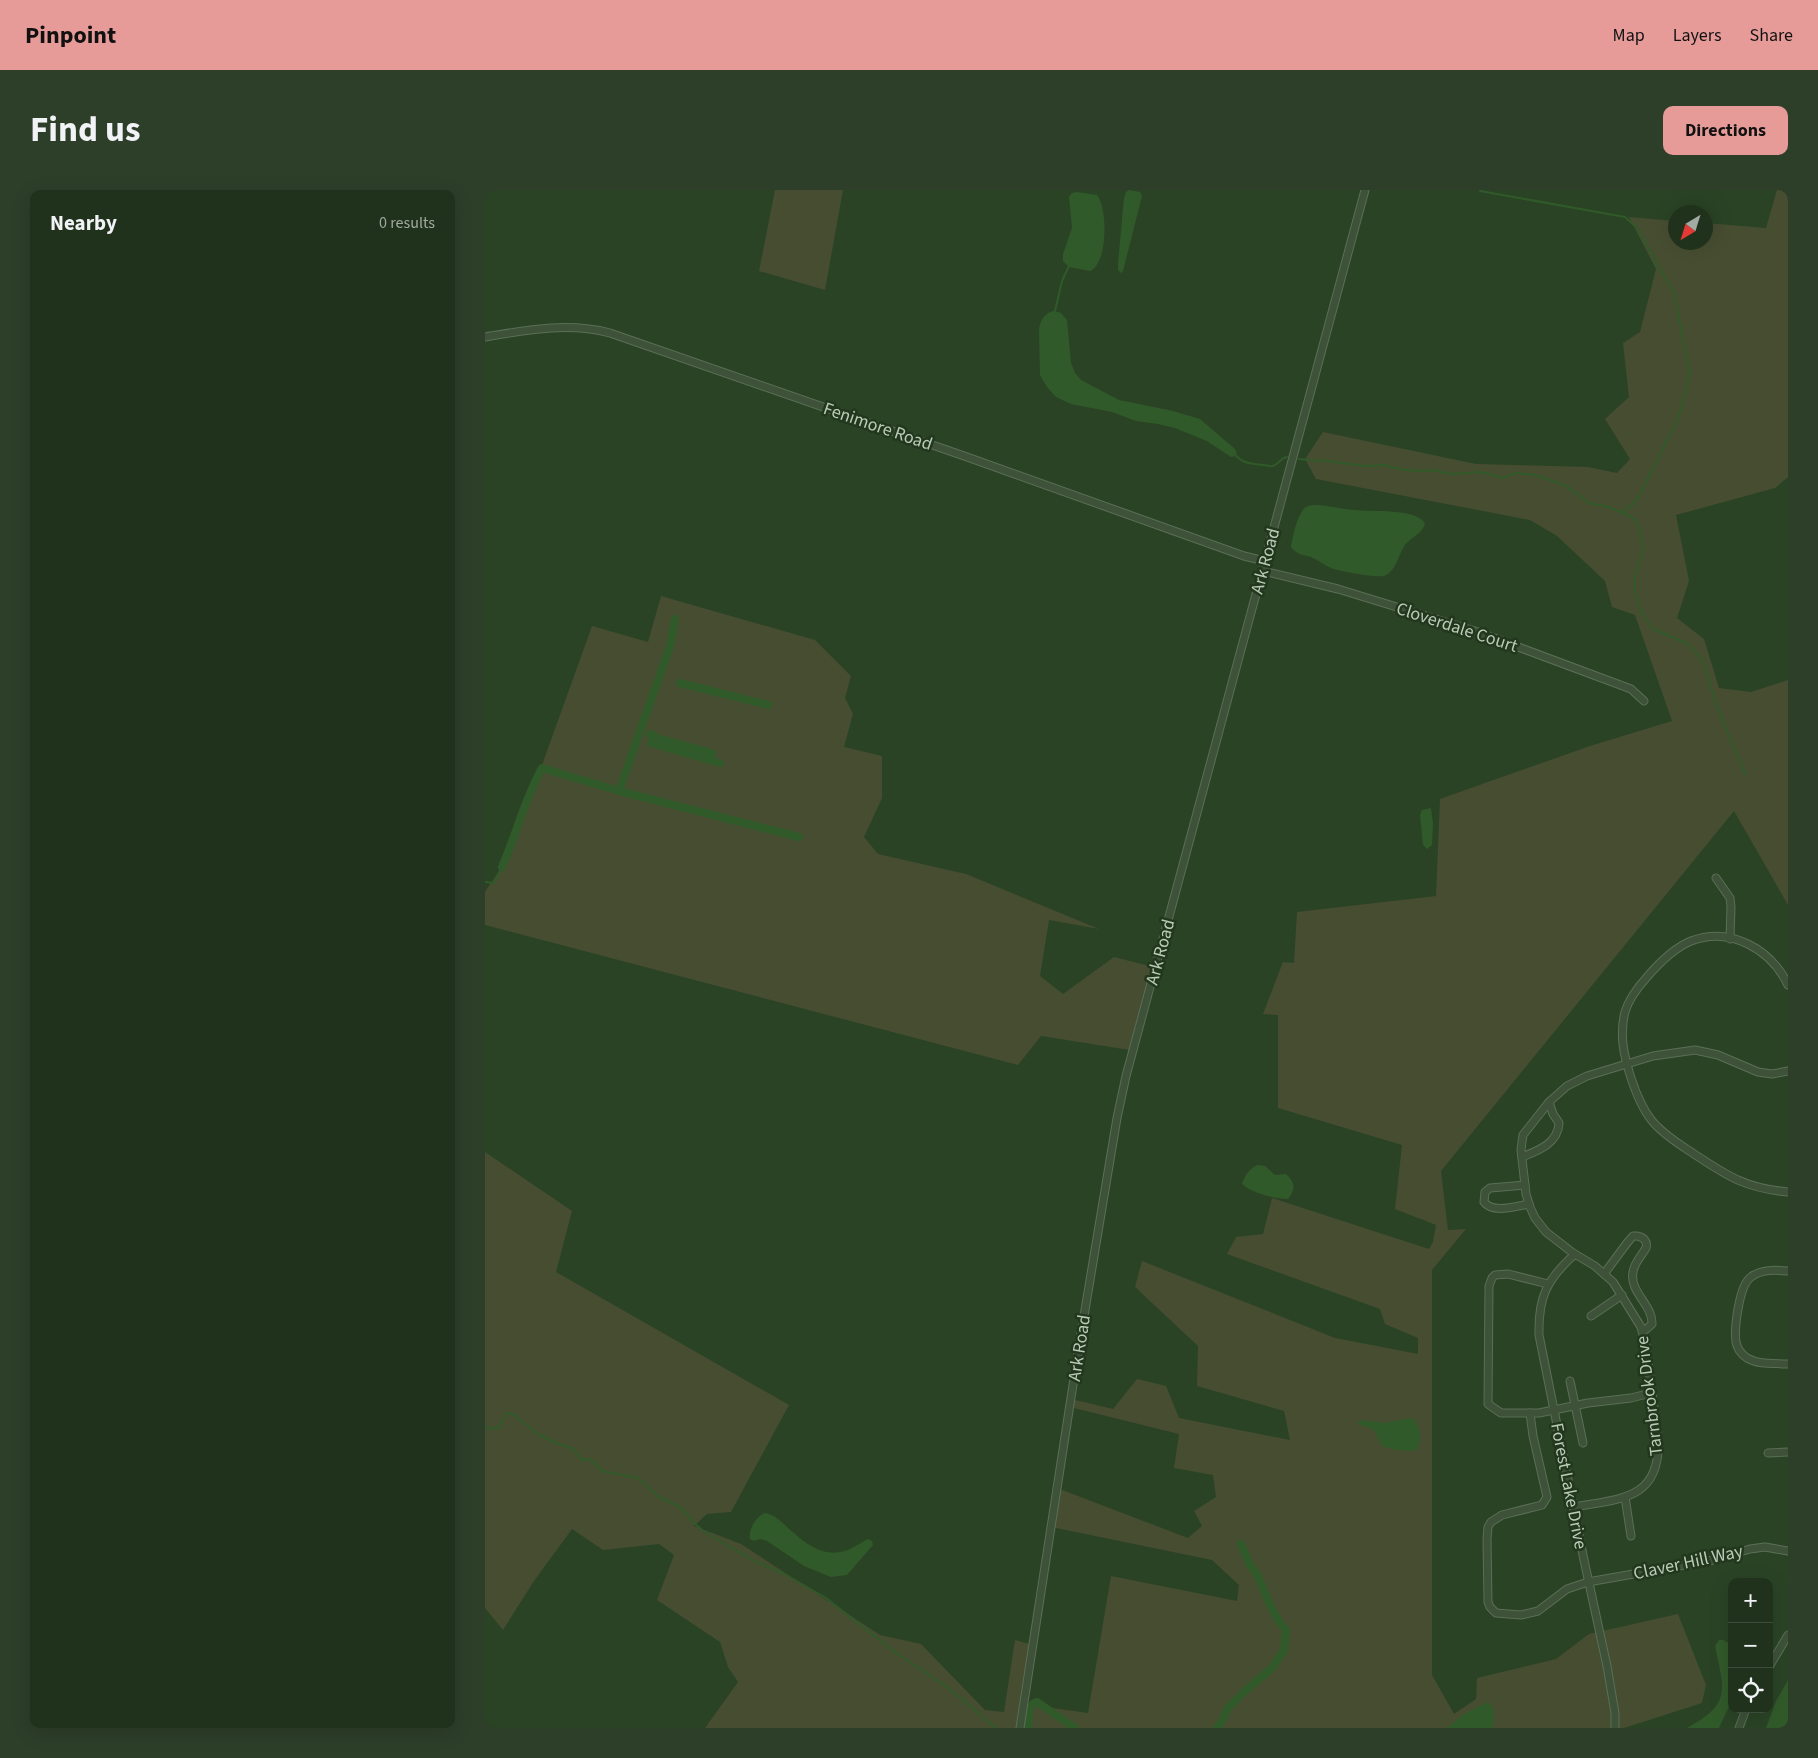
<!DOCTYPE html>
<html lang="en">
<head>
<meta charset="utf-8">
<style>
  :root { --surface:#20321c; --page:#2d3e29; --text:#f1f3f6; --muted:#a2aaa3; --line:#3d4d3b; --accent:#e69b98 }
  body { margin:0; font-family:"Source Sans 3",sans-serif; background:var(--page); color:var(--text) }
  .controls { position:absolute; right:15px; bottom:15px; display:grid; overflow:hidden; border-radius:10px; box-shadow:0 5px 20px #0002 }
  .controls button { width:45px; height:45px; display:grid; place-items:center; padding:0; border:0; border-bottom:1px solid var(--line); background:var(--surface); color:var(--text); font:25px sans-serif }
  .compass { position:absolute; left:1183px; top:15px; width:45px; height:45px; border-radius:50%; background:var(--surface); box-shadow:0 5px 20px #0002; rotate:218deg }
  .list { margin:0; padding:0; list-style:none }
  h2 { display:flex; justify-content:space-between; align-items:center; height:65px; margin:0; padding:0 20px; font-size:21px }
  h2 small { font-size:16px; font-weight:400; color:var(--muted) }
  .icon { flex:none; width:28px; height:28px; fill:none; stroke:currentColor; stroke-width:2; stroke-linecap:round; stroke-linejoin:round }
  .map { position:relative; flex:none; width:1303px; height:1538px; overflow:hidden; border-radius:10px }
  header { display:flex; align-items:center; gap:30px; box-sizing:border-box; height:70px; padding:0 25px; background:var(--accent); color:#111 }
  header strong { font-size:24px }
  nav { display:flex; gap:28px; margin-inline-start:auto; font-size:18px }
  .intro { display:flex; align-items:center; justify-content:space-between; box-sizing:border-box; height:120px; padding:0 30px }
  h1 { margin:0; font-size:35px }
  .button { padding:12px 22px; border-radius:10px; background:var(--accent); color:#111; font-size:18px; font-weight:700 }
  main { display:flex; gap:30px; padding:0 30px }
  aside { flex:1; background:var(--surface); border-radius:10px; box-shadow:0 5px 20px #0002 }
  .map>svg:first-child { display:block }
</style>
</head>
<body>
<header>
<strong>Pinpoint</strong>
<nav><a>Map</a><a>Layers</a><a>Share</a></nav>
</header>
<div class="intro"><h1>Find us</h1><a class="button">Directions</a></div>
<main>
<aside>
<h2>Nearby<small>0 results</small></h2>
<ul class="list">
</ul>
</aside>
<div class="map">
<svg width="1303" height="1538" viewBox="0 0 1303 1538">
  <rect width="100%" height="100%" fill="#2a4325"/>
  <g fill="#474d31">
    <polygon points="290,0 358,0 340,100 274,81"/>
    <polygon points="1292,0 1303,0 1303,287 1290,298 1191,325 1204,391 1192,428 1219,449 1234,498 1266,502 1303,490 1303,715 1249,621 956,981 963,1040 981,1039 947,1080 947,1485 969,1524 991,1509 992,1488 1071,1469 1104,1444 1193,1424 1221,1495 1217,1513 1139,1538 220,1538 253,1492 243,1477 235,1452 172,1410 189,1365 174,1354 118,1360 87,1339 49,1391 18,1440 0,1418 0,962 87,1021 71,1082 304,1215 246,1322 222,1324 209,1336 256,1354 395,1445 436,1454 500,1520 519,1522 530,1450 548,1455 539,1514 603,1523 626,1386 752,1411 754,1395 727,1370 566,1337 572,1298 703,1348 717,1336 709,1321 731,1307 728,1285 689,1278 694,1244 585,1217 586,1209 628,1219 652,1189 681,1196 694,1228 805,1250 799,1221 712,1196 713,1156 650,1097 657,1071 850,1148 933,1164 933,1148 900,1134 895,1119 742,1064 751,1047 778,1044 787,1008 944,1059 948,1052 951,1035 910,1019 917,955 793,918 793,825 778,824 798,772 809,773 812,722 951,706 955,609 1105,556 1187,531 1150,425 1127,417 1120,391 1072,346 1045,330 831,289 820,269 838,242 991,274 1103,277 1132,283 1145,269 1120,229 1144,207 1138,153 1155,142 1171,79 1144,27 1190,31 1190,52 1220,52 1221,33 1281,38"/>
    <polygon points="176,406 330,450 366,486 360,508 368,524 359,557 397,566 397,608 379,647 393,664 481,684 614,739 564,730 555,786 578,804 629,767 672,778 651,861 556,846 533,875 0,735 0,702 16,678 57,575 107,436 163,452"/>
  </g>
  <g fill="#315a2a">
    <polygon points="644,0 655,2 657,6 638,81 636,83 633,80 633,73 639,8 641,2"/>
    <path d="M592 2 612 5C623 19 623 73 605 81L584 77 578 71V64L587 38 584 7 587 3Z"/>
    <path d="M569 121 576 123 582 130 586 173 590 183 596 190 634 210 688 221 715 229 750 259 752 263 750 266 746 267 722 251 690 238 673 234 651 231 627 222 586 214 571 207 562 197 555 185 554 141C554 132 560 122 569 121Z"/>
    <path d="M833 315C845 316 857 319 869 320 884 322 934 318 940 334 937 344 926 347 920 355 913 365 911 382 899 386 892 388 853 381 846 378 839 375 833 370 826 367 818 365 811 364 806 357 808 346 812 324 821 317 825 315 829 315 833 315Z"/>
    <polygon points="946,618 948,634 947,655 942,659 938,655 935,625 937,620"/>
    <path d="M773 975 780 976 790 985 801 984C810 992 811 999 803 1009 789 1008 768 1004 757 994 759 986 766 977 773 975Z"/>
    <path d="M927 1228C935 1235 938 1251 932 1260 920 1262 909 1260 897 1256L888 1239 872 1234 877 1230 899 1233Z"/>
    <path d="M280 1323C290 1325 296 1331 303 1338 321 1354 340 1370 365 1359 371 1356 377 1352 383 1349L387 1351 388 1355 362 1385 346 1387 319 1376 282 1351 275 1349 269 1351 265 1349C263 1340 271 1326 280 1323Z"/>
    <path d="M1234 1450H1238L1247 1455V1510L1234 1538H1202C1247 1514 1239 1500 1230 1456Z"/>
    <polygon points="1303,1490 1303,1538 1281,1538 1291,1511"/>
    <path d="M1003 1512C1012 1520 1009 1528 1007 1538H962L979 1524Z"/>
  </g>
  <g fill="none" stroke-linecap="round" stroke-linejoin="round">
    <g stroke="#315a2a" stroke-width="2">
      <polyline points="995,1 1140,27 1152,38 1189,103 1204,181 1202,196 1193,229 1153,308 1148,314 1137,322"/>
      <polyline points="570,121 577,91 584,76"/>
      <path d="M749 264C760 275 765 273 779 275 784 275 783 277 788 276 794 274 795 268 802 267"/>
      <polyline points="814,269 832,271 840,270 848,272 882,276 899,275 919,280 939,281 949,280 955,282 968,284 995,282 1018,288 1031,283 1050,285 1080,295 1104,313 1124,317 1145,326 1150,330 1154,338 1159,358 1150,386 1150,402 1157,424 1169,439 1203,454 1215,467 1220,476 1230,512 1260,584"/>
      <polyline points="0,692 9,693 17,677"/>
      <polyline points="0,1237 7,1239 14,1237 21,1225 23,1223 28,1224 53,1244 71,1253 87,1258 97,1270 106,1269 117,1281 153,1288 173,1306 195,1317 209,1333 221,1343 270,1371 301,1385 341,1408 411,1463 465,1499 511,1538"/>
    </g>
    <g stroke="#315a2a" stroke-width="8">
      <polyline points="195,493 283,515"/>
      <polyline points="165,544 172,548 227,563"/>
      <polyline points="166,553 235,573"/>
      <polyline points="134,601 185,456 190,429"/>
      <path d="M17 677C31 645 40 608 57 578L134 601 314 647"/>
      <path d="M543 1538C544 1530 542 1514 552 1512L590 1538"/>
      <polyline points="732,1538 737,1531 743,1518 760,1501 788,1477 794,1467 799,1461 801,1440 795,1433 785,1415 772,1384 765,1375 756,1354"/>
    </g>
    <defs>
      <g id="street">
        <path d="M0 147C42 140 83 132 125 143L482 267 759 366 780 371"/>
        <polyline points="778,381 853,399 993,442 1146,499 1159,511"/>
        <polyline points="1231,688 1245,708 1246,717 1245,749"/>
        <path d="M1303 795C1286 759 1245 736 1206 751 1189 758 1174 773 1162 787 1153 797 1144 808 1140 822 1134 845 1139 866 1146 888 1159 927 1169 938 1203 960 1240 984 1257 998 1303 1002"/>
        <path d="M1037 967C1052 961 1073 954 1074 933L1068 924 1064 912"/>
        <path d="M1040 995 1005 998 1000 1002 999 1012C1008 1024 1031 1016 1044 1014"/>
        <path d="M1090 1064C1062 1089 1053 1107 1054 1145L1099 1370 1122 1476 1130 1523V1538"/>
        <path d="M1303 1081C1291 1080 1276 1079 1266 1087 1254 1095 1249 1139 1251 1152 1252 1158 1256 1164 1262 1168 1274 1175 1289 1173 1303 1174"/>
        <path d="M1119 1084 1142 1053 1148 1046H1152C1158 1047 1163 1051 1161 1058 1157 1065 1149 1073 1148 1082 1144 1102 1168 1115 1167 1134L1158 1142"/>
        <polyline points="1063,1094 1023,1084 1010,1085 1007,1088 1004,1096 1003,1214 1016,1223 1054,1223 1103,1213 1146,1208 1166,1203"/>
        <polyline points="1106,1126 1137,1105"/>
        <polyline points="1085,1191 1098,1253"/>
        <polyline points="1045,1223 1048,1246 1062,1307 1057,1315 1017,1325 1006,1332 1003,1337 1002,1349 1003,1412 1005,1417 1011,1423 1036,1425 1053,1421 1082,1399 1103,1392 1228,1370 1265,1359 1280,1357 1303,1361"/>
        <polyline points="1283,1263 1303,1262"/>
        <polyline points="1140,1307 1146,1346"/>
        <path d="M1089 1317C1134 1309 1176 1310 1173 1250L1161 1156 1156 1137 1128 1092 1110 1076 1088 1063 1061 1042 1050 1028 1045 1017 1041 1004 1036 960 1038 945 1064 912 1082 896 1102 886 1168 866 1210 860 1233 865 1273 882 1287 884 1303 881"/>
        <polyline points="1284,1477 1303,1445"/>
        <polyline points="535,1538 594,1156 632,928 641,886 880,0"/>
        <polyline points="1254,1538 1261,1519"/>
      </g>
    </defs>
    <use href="#street" stroke="#5b6f57" stroke-width="9"/>
    <use href="#street" stroke="#3d5239" stroke-width="7"/>
  </g>
  <g text-anchor="middle" stroke-width="5" stroke-linejoin="round" paint-order="stroke">
    <g font-size="18" fill="#b9ccb6" stroke="#22371e">
      <text transform="translate(393 236) rotate(19)" y="6">Fenimore Road</text>
      <text transform="translate(780 371) rotate(-75)" y="6">Ark Road</text>
      <text transform="translate(972 437) rotate(18)" y="6">Cloverdale Court</text>
      <text transform="translate(675 762) rotate(-75)" y="6">Ark Road</text>
      <text transform="translate(594 1158) rotate(-81)" y="6">Ark Road</text>
      <text transform="translate(1164 1206) rotate(-97)" y="6">Tarnbrook Drive</text>
      <text transform="translate(1084 1296) rotate(79)" y="6">Forest Lake Drive</text>
      <text transform="translate(1203 1372) rotate(-12)" y="6">Claver Hill Way</text>
    </g>
  </g>
</svg>
<div class="controls">
<button>+</button>
<button>−</button>
<button><svg class="icon" aria-label="locate" viewBox="0 0 24 24"><circle cx="12" cy="12" r="6"/><path d="M12 2v4M12 18v4M2 12h4M18 12h4"/></svg></button>
</div>
<svg class="compass" viewBox="-18 -18 36 36"><path d="M0-13l5 13h-10z" fill="#e53935"/><path d="M0 13l5-13h-10z" fill="#a2aaa3"/></svg>
</div>
</main>
</body>
</html>
